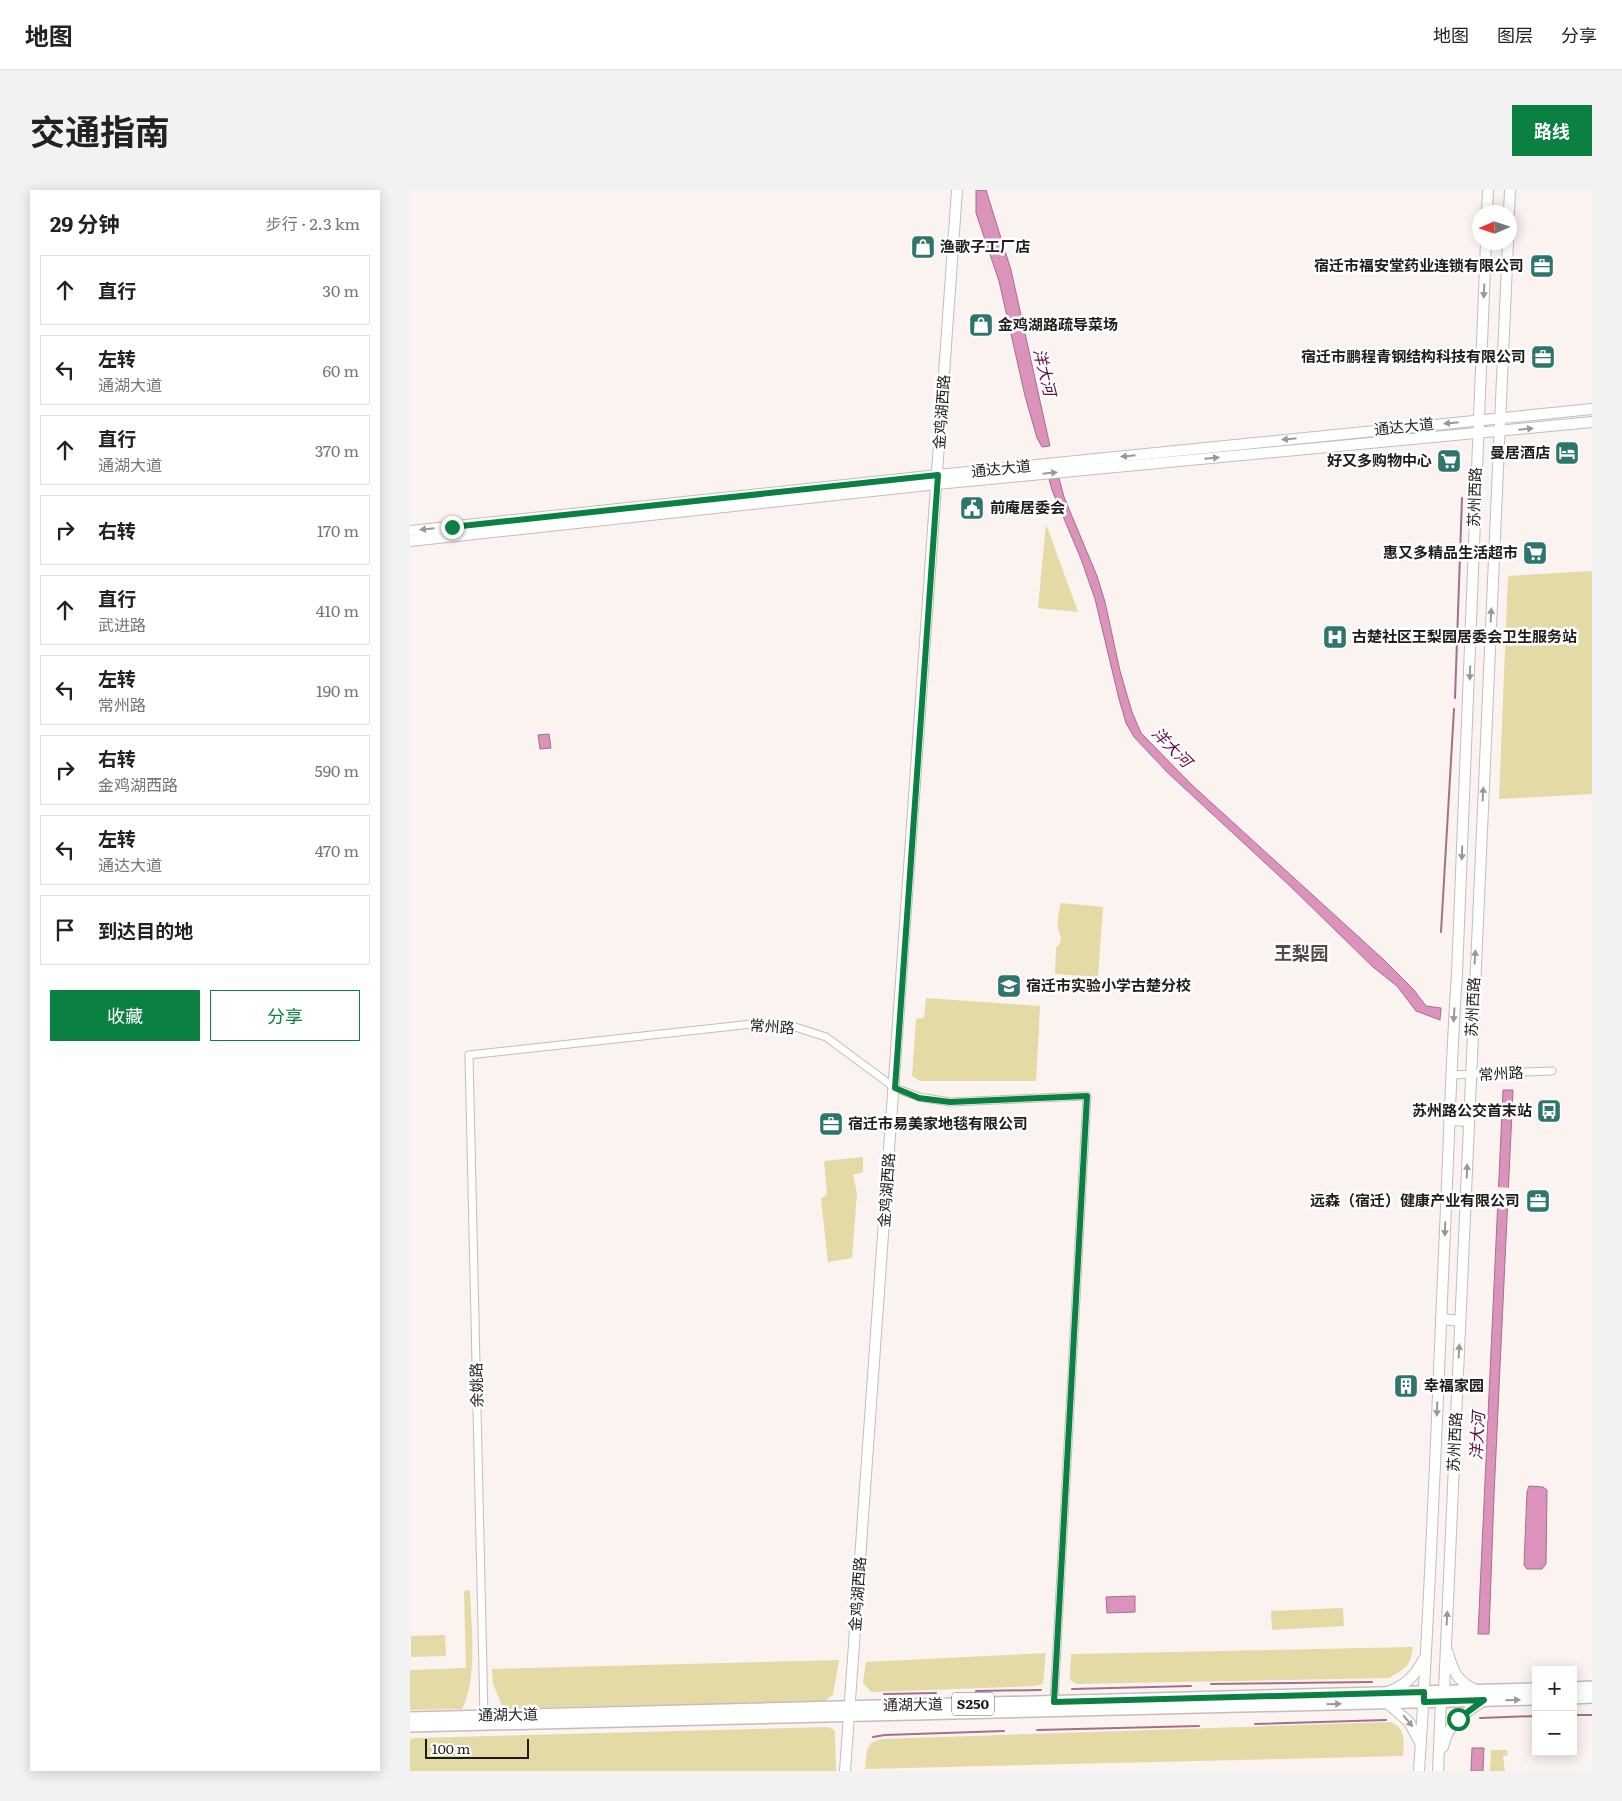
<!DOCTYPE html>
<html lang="zh">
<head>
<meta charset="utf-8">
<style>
  :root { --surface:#fff; --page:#f2f2f2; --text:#222; --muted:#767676; --line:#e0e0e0; --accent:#0b8043 }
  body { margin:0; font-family:Literata,"Noto Sans SC",serif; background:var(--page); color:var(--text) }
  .controls { position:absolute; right:15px; bottom:15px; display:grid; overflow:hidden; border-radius:0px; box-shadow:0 2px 12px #0003 }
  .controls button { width:45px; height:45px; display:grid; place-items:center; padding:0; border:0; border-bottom:1px solid var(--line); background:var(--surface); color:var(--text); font:25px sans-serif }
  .compass { position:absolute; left:1062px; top:15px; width:45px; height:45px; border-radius:50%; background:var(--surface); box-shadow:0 2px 12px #0003; rotate:267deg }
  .scale { position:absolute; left:15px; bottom:12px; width:104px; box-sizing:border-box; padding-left:5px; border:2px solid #1f1d1c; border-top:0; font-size:14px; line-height:18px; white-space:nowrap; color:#1f1d1c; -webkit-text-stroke:4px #fff; paint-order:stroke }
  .stop { position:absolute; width:15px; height:15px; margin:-11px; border:4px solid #0b8043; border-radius:50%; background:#fff }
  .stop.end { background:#0b8043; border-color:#fff; box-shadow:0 1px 5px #0008 }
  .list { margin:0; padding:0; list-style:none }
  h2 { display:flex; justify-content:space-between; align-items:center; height:65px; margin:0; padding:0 20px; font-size:21px }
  h2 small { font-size:16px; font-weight:400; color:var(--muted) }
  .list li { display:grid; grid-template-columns:32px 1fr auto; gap:15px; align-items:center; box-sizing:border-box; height:70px; margin:0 10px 10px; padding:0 10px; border:1px solid var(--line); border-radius:0px }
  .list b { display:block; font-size:19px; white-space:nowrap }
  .list p { margin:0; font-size:16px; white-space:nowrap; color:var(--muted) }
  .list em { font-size:16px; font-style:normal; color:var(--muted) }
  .actions { display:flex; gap:10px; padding:15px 20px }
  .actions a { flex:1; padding:11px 0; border:1px solid var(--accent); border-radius:0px; text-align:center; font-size:18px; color:var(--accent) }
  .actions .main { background:var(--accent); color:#fff }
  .icon { flex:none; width:28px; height:28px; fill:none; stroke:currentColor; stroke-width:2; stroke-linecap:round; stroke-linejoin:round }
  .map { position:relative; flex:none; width:1182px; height:1581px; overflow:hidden; border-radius:0px }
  header { display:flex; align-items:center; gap:30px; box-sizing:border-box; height:70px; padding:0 25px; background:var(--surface); border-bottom:1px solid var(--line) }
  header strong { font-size:24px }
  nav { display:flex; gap:28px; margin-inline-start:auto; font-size:18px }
  .intro { display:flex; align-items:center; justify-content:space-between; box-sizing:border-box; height:120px; padding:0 30px }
  h1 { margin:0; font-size:35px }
  .button { padding:12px 22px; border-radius:0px; background:var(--accent); color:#fff; font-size:18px; font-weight:700 }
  main { display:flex; gap:30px; padding:0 30px }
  aside { flex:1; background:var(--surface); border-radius:0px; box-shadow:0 2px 12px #0003 }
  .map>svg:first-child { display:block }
</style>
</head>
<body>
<header>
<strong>地图</strong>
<nav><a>地图</a><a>图层</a><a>分享</a></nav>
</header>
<div class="intro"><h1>交通指南</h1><a class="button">路线</a></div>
<main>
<aside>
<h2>29 分钟<small>步行 · 2.3 km</small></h2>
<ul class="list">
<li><svg class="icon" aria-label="ahead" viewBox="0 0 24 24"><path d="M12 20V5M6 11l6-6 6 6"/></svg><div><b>直行</b></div><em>30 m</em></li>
<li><svg class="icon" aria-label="left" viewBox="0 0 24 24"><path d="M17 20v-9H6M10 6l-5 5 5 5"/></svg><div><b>左转</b><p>通湖大道</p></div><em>60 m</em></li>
<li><svg class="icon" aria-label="ahead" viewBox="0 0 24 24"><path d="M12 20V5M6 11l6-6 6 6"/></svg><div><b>直行</b><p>通湖大道</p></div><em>370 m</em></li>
<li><svg class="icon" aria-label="right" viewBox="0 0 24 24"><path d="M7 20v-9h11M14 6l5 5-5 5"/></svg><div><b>右转</b></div><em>170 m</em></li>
<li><svg class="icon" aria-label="ahead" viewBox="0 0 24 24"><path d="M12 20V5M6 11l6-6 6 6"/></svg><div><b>直行</b><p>武进路</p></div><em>410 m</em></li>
<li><svg class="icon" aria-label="left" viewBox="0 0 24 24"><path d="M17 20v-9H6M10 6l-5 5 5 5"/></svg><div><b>左转</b><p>常州路</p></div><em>190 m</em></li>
<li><svg class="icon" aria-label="right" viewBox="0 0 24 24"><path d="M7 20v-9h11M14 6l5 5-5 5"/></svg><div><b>右转</b><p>金鸡湖西路</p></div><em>590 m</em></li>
<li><svg class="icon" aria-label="left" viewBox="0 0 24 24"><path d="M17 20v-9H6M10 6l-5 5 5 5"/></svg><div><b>左转</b><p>通达大道</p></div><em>470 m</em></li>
<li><svg class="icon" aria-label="arrive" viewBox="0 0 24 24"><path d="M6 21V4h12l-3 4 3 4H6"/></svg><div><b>到达目的地</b></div></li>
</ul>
<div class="actions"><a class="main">收藏</a><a>分享</a></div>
</aside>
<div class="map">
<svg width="1182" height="1581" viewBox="0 0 1182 1581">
  <rect width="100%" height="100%" fill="#fbf3f0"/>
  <g fill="#e3daa5">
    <polygon points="636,334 668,422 628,418"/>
    <polygon points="1182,381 1182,604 1089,609 1098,386"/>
    <path d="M651 713 693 717 688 787 645 784 646 758C654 751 650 746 648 738 647 732 649 719 651 713Z"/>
    <polygon points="516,808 630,816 626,891 510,891 502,886 506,829 514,828"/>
    <polygon points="453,967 453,982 443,985 447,1003 442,1068 418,1072 411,1009 417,1004 414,971"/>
    <path d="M60 1400C61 1435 68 1489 52 1519L0 1520V1480L56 1478 54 1401Z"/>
    <polygon points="933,1418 934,1436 862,1440 861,1421"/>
    <polygon points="35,1445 36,1466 1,1467 1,1446"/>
    <path d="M1003 1457C1000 1477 996 1478 979 1488L666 1494 660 1490 661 1464Z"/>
    <polygon points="636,1463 633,1494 626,1496 461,1502 453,1493 456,1472"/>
    <polygon points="429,1470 423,1505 416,1510 408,1512 93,1518 83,1494 82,1479"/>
    <path d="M979 1532C996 1536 994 1551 993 1566L455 1579 457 1560 461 1553 471 1549Z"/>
    <polygon points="419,1537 425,1541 426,1581 0,1581 0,1549 6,1548"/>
    <polygon points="1081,1560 1097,1560 1098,1565 1093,1566 1095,1581 1080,1581"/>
  </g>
  <g fill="#db93bb" stroke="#a3708b">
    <polygon points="566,0 576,0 601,80 640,256 632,257 627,248 615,206 589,91 566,23"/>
    <polygon points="649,288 654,307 687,386 695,412 710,481 722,522 731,543 782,595 974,770 1004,800 1016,816 1031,818 1030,830 1006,821 987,796 963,777 880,696 758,583 724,547 716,533 709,509 685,409 671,369 642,300 639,289"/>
    <polygon points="139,544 141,558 130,559 128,545"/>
    <polygon points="1093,900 1103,900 1084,1305 1079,1444 1068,1444"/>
    <polygon points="1119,1296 1133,1297 1137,1300 1136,1374 1132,1379 1117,1379 1114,1375 1117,1302"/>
    <polygon points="725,1406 725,1422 697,1423 696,1407"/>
    <polygon points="1062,1558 1074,1558 1073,1581 1061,1581"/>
  </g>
  <polygon fill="#fbf3f0" points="1086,997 1102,998 1101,1015 1086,1016"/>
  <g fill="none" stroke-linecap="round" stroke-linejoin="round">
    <g stroke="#a3708b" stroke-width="2">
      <polyline points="1045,508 1052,308"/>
      <polyline points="1031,742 1044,519"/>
      <polyline points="801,1494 962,1492"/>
      <polyline points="662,1499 781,1496"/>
      <polyline points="566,1501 631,1500"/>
      <polyline points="474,1504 526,1503"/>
      <polyline points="1163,1525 1182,1525"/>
      <polyline points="1070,1528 1126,1526"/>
      <polyline points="845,1534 976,1530"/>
      <polyline points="627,1540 789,1536"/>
      <polyline points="463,1547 475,1545 594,1541"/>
    </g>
    <defs>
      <g id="street">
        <polyline points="1040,885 1142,881"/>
        <polyline points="74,1526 59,865 342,834 379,835 416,847 485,898 509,907 540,912 677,906 644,1512"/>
      </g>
      <g id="secondary">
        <polyline points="1077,22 1078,0"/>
        <polyline points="1099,22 1100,0"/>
        <polyline points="0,341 528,285 1182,219"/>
        <polyline points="0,351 527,294 1182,232"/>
        <polyline points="1039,930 1059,931"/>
        <polyline points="1031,1129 1050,1131"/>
        <path d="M1038 1463C1043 1482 1048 1492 1066 1500"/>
        <path d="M978 1502C997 1494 1004 1487 1014 1469"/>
        <polyline points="977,1513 999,1532 1010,1552"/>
        <path d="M1033 1557C1039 1531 1053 1524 1075 1510"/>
        <polyline points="435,1581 547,0"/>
        <path d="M1009 1581C1021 1401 1027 1220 1035 1040 1039 955 1041 869 1047 784L1076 52"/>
        <polyline points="1028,1581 1031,1512 1034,1501 1098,52"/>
      </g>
      <g id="primary">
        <polyline points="1163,1498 1182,1497"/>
        <polyline points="1163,1508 1182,1507"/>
        <polyline points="0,1528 1126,1499"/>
        <polyline points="0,1536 1126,1509"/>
      </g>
    </defs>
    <use href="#street" stroke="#c4bdba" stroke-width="9"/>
    <use href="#secondary" stroke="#c4bdba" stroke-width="12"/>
    <use href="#primary" stroke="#c4bdba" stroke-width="14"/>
    <use href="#street" stroke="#fff" stroke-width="7"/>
    <use href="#secondary" stroke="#fff" stroke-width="10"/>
    <use href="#primary" stroke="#fff" stroke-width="11"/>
  </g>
  <defs><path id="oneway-solid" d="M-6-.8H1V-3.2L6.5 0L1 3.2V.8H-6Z" transform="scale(1.25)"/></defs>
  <g fill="#9a9999">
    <use href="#oneway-solid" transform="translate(1074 101) rotate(93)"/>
    <use href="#oneway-solid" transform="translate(1041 233) rotate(174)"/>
    <use href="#oneway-solid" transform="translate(1116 239) rotate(-6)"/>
    <use href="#oneway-solid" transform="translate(879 249) rotate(174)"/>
    <use href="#oneway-solid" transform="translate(718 266) rotate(174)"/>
    <use href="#oneway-solid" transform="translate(802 268) rotate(-5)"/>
    <use href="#oneway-solid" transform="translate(640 283) rotate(-6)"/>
    <use href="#oneway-solid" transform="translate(17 339) rotate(174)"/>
    <use href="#oneway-solid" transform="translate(1081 425) rotate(-87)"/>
    <use href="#oneway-solid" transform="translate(1060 483) rotate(92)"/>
    <use href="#oneway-solid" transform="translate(1073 604) rotate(-87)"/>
    <use href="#oneway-solid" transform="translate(1052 663) rotate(92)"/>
    <use href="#oneway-solid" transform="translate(1065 767) rotate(-87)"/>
    <use href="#oneway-solid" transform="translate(1044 825) rotate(94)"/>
    <use href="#oneway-solid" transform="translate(1057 981) rotate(-88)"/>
    <use href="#oneway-solid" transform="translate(1035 1039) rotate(92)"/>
    <use href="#oneway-solid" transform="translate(1049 1161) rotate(-87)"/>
    <use href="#oneway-solid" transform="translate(1027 1219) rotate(92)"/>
    <use href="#oneway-solid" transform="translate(1037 1428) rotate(-87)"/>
    <use href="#oneway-solid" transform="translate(1103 1510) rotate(-2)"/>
    <use href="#oneway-solid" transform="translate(924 1514) rotate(-1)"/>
    <use href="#oneway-solid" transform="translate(998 1531) rotate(50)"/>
  </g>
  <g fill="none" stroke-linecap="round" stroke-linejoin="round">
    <polyline stroke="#0b8043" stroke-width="6" points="42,337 528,285 485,898 509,908 540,912 677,906 644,1512 1014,1502 1014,1512 1074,1510 1048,1529"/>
  </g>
  <defs>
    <symbol id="shop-square" viewBox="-11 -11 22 22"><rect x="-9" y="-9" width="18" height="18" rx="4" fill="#2e756c" stroke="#fff"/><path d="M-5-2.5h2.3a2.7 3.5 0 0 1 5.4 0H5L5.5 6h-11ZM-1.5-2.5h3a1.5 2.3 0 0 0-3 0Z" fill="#fff"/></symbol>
    <symbol id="office-square" viewBox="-11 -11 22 22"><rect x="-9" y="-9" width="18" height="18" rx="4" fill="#2e756c" stroke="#fff"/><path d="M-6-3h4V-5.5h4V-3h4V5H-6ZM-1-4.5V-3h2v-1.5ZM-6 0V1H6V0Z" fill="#fff"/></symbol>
    <symbol id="hotel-square" viewBox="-11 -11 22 22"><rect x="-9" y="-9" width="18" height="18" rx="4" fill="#2e756c" stroke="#fff"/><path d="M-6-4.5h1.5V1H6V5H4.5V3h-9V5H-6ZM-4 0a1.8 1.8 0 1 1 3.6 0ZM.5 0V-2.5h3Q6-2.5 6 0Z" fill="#fff"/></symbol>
    <symbol id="supermarket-square" viewBox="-11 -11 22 22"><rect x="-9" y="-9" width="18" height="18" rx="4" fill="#2e756c" stroke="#fff"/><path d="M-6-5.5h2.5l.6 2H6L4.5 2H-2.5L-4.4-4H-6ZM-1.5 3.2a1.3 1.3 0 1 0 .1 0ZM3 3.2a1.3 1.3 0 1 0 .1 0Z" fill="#fff"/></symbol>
    <symbol id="civic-square" viewBox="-11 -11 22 22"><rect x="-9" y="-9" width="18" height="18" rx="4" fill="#2e756c" stroke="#fff"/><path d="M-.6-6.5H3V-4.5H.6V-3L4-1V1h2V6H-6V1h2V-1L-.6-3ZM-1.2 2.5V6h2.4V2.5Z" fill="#fff"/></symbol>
    <symbol id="hospital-square" viewBox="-11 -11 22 22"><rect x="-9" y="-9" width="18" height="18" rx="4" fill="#2e756c" stroke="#fff"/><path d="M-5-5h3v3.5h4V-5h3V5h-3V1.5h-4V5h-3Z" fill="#fff"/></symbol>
    <symbol id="school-square" viewBox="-11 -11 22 22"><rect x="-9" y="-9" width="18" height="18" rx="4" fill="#2e756c" stroke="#fff"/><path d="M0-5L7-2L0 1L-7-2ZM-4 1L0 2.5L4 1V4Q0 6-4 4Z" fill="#fff"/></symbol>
    <symbol id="bus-square" viewBox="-11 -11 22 22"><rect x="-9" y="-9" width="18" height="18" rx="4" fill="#2e756c" stroke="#fff"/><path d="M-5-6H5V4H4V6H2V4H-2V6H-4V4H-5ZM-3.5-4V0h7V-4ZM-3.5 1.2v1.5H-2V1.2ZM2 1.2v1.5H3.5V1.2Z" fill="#fff"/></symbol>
    <symbol id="building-square" viewBox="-11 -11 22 22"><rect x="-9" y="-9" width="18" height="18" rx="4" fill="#2e756c" stroke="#fff"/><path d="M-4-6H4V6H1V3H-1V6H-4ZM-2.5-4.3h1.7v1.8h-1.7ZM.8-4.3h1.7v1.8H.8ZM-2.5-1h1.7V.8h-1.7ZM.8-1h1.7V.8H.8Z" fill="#fff"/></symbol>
  </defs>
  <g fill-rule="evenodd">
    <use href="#shop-square" x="499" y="43" width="28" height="28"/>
    <use href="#office-square" x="1118" y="62" width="28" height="28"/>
    <use href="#shop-square" x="557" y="121" width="28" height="28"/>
    <use href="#office-square" x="1119" y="153" width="28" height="28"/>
    <use href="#hotel-square" x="1143" y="249" width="28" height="28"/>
    <use href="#supermarket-square" x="1025" y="257" width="28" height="28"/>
    <use href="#civic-square" x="548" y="304" width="28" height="28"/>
    <use href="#supermarket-square" x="1111" y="349" width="28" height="28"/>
    <use href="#hospital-square" x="911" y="433" width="28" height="28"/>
    <use href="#school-square" x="585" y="782" width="28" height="28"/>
    <use href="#bus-square" x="1125" y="907" width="28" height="28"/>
    <use href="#office-square" x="407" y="920" width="28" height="28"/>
    <use href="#office-square" x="1114" y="997" width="28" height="28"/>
    <use href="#building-square" x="982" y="1182" width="28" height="28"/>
  </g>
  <g text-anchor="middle" stroke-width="5" stroke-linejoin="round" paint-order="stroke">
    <rect fill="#fff" stroke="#626160" stroke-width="1" x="542" y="1502.5" width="42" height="23" rx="4"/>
    <g font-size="14" font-weight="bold" fill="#1f1d1c">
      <text x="563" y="1519">S250</text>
    </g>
    <g font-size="15" font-weight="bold" fill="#1f1d1c" stroke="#fff" text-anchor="start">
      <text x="530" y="62">渔歌子工厂店</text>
      <text x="1114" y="81" text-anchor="end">宿迁市福安堂药业连锁有限公司</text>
      <text x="588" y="140">金鸡湖路疏导菜场</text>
      <text x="1116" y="172" text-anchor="end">宿迁市鹏程青钢结构科技有限公司</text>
      <text x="1140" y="268" text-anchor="end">曼居酒店</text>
      <text x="1022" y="276" text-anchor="end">好又多购物中心</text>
      <text x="580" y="323">前庵居委会</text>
      <text x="1108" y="368" text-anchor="end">惠又多精品生活超市</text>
      <text x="942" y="452">古楚社区王梨园居委会卫生服务站</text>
      <text x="616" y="801">宿迁市实验小学古楚分校</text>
      <text x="1122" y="926" text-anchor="end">苏州路公交首末站</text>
      <text x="438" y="939">宿迁市易美家地毯有限公司</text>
      <text x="1110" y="1016" text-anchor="end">远森（宿迁）健康产业有限公司</text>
      <text x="1014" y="1201">幸福家园</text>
    </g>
    <g font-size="15" fill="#1f1d1c" stroke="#fff">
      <text transform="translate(532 222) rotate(-86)" y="5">金鸡湖西路</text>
      <text transform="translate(994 237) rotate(-6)" y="5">通达大道</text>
      <text transform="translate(591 279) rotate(-6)" y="5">通达大道</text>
      <text transform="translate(1065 307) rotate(-88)" y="5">苏州西路</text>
      <text transform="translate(1063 817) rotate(-87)" y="5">苏州西路</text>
      <text transform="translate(362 837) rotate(4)" y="5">常州路</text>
      <text transform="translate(1091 884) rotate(-3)" y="5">常州路</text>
      <text transform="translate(477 1000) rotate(-86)" y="5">金鸡湖西路</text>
      <text transform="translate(67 1195) rotate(-91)" y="5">余姚路</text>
      <text transform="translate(1045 1252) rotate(-87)" y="5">苏州西路</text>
      <text transform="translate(448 1404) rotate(-86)" y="5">金鸡湖西路</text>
      <text transform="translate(503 1515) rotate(-1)" y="5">通湖大道</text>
      <text transform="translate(98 1525) rotate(-1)" y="5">通湖大道</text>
    </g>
    <g font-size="16" font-style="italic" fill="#630e47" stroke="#fff">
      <text transform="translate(635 182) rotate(76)" y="6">洋大河</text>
      <text transform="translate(762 557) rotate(45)" y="6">洋大河</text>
      <text transform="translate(1067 1246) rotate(-87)" y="6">洋大河</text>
    </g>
    <g font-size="18" font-weight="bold" fill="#514b48" stroke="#fff">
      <text x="891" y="770">王梨园</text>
    </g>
  </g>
</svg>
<div class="controls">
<button>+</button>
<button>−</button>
</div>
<svg class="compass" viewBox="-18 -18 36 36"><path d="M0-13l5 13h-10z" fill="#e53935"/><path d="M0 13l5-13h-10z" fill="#767676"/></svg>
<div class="scale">100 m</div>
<div class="stop" style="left:1048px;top:1529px"></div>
<div class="stop end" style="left:42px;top:337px"></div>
</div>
</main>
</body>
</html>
